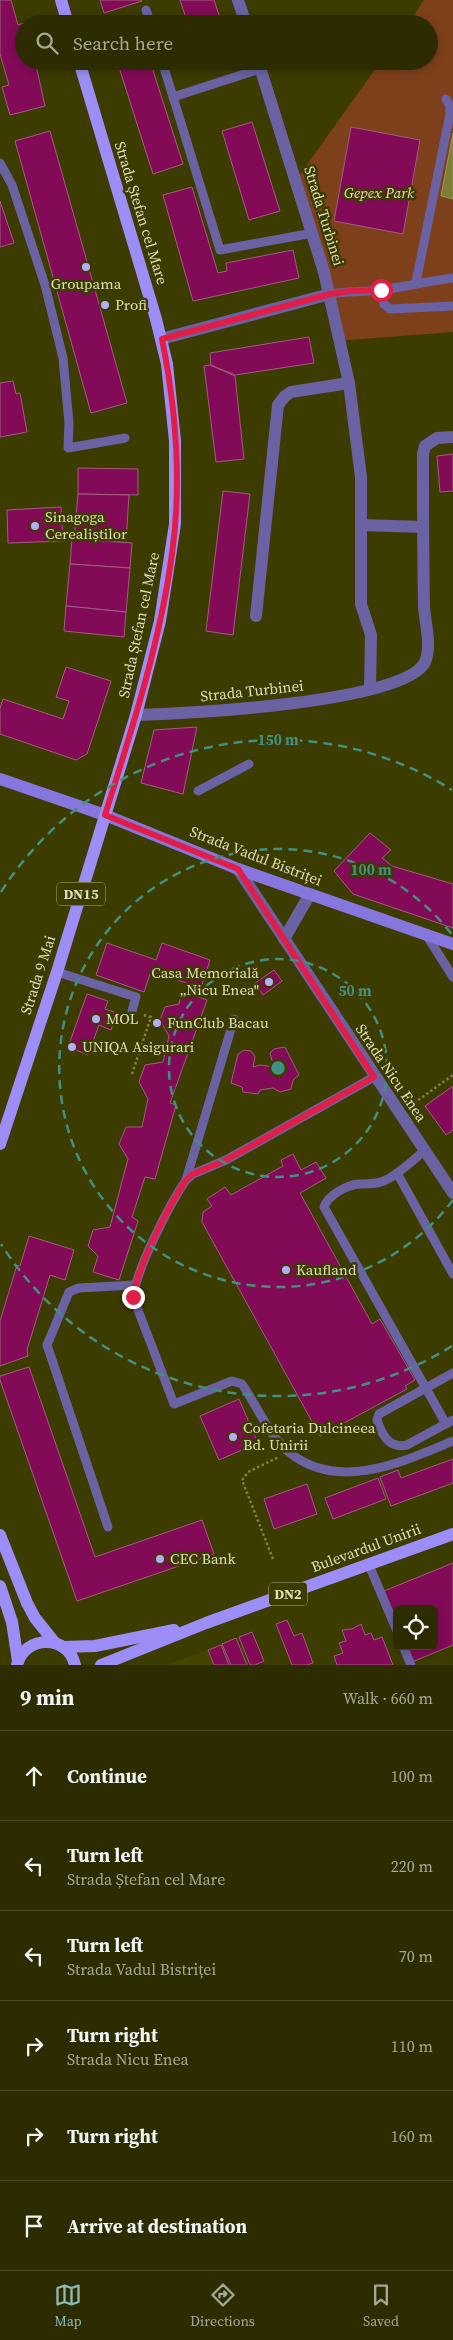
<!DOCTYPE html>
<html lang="en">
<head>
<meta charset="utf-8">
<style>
  :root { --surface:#2d2c00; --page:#39380f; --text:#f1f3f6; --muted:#a7a799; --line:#484822; --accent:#8bbbb9 }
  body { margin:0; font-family:"Source Serif 4",serif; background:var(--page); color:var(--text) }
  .controls { position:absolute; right:15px; bottom:15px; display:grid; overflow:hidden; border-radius:8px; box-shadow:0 2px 8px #0003 }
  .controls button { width:45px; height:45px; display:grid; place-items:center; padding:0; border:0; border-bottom:1px solid var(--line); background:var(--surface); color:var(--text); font:25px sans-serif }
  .stop { position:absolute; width:15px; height:15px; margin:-11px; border:4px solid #e11d48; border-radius:50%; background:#fff }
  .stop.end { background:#e11d48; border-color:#fff; box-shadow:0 1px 5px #0008 }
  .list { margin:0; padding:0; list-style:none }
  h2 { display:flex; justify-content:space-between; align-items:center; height:65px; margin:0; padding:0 20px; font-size:21px }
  h2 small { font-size:16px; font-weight:400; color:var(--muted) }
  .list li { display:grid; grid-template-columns:32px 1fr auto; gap:15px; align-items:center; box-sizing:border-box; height:90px; padding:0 20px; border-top:1px solid var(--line) }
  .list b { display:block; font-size:19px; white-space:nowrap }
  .list p { margin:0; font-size:16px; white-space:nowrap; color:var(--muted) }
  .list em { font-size:16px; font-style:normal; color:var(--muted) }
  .icon { flex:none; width:28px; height:28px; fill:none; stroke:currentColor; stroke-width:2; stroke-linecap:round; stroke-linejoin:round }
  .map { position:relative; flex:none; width:453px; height:1665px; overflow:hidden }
  .search { position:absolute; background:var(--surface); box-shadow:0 2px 8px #0003; left:15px; right:15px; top:15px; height:55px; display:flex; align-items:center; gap:12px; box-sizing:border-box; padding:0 18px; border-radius:28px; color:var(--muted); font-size:19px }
  .sheet { height:605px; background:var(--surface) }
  nav { display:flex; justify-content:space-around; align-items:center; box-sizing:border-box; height:70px; border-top:1px solid var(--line); background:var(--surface); font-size:14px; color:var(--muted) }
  nav a { display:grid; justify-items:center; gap:2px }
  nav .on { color:var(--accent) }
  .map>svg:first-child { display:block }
</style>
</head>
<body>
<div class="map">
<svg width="453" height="1665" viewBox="0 0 453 1665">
  <rect width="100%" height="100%" fill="#3c3b00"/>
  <polygon fill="#464500" points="208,1650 214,1665 166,1665 171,1663"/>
  <polygon fill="#7d401b" points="424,0 453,0 453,332 336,341 296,180 381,61 429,61 429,24 408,24"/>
  <polygon fill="#7e7e33" stroke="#9a9b5c" points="453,133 453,199 441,196"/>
  <g fill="#820a57" stroke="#9f5e7f">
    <polygon points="0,0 11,0 18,25 24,23 24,61 35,61 45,106 10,115 2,87 9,85 0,54"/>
    <polygon points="100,0 141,0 142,1 104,13"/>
    <polygon points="180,0 214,0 222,24 188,24"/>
    <polygon points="117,61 150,61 183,164 153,174"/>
    <polygon points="200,61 221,61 202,67"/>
    <polygon points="252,122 280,211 249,220 222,131"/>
    <polygon points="351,127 420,140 403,234 334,221"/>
    <polygon points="50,131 127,403 91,413 15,141"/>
    <polygon points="192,187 218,273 227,271 226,263 293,250 299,278 193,301 163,195"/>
    <polygon points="0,201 14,243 0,247"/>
    <polygon points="309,337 314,363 235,375 211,365 210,353"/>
    <polygon points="210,365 235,376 244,459 216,462 204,366"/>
    <polygon points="13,381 16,394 20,393 27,432 0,437 0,383"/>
    <polygon points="453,454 453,491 440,492 437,456"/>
    <polygon points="78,468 138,469 138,495 78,494"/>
    <polygon points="223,491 250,494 233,635 206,631"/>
    <polygon points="78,494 129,495 126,542 74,540"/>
    <polygon points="61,507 63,541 8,543 7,510"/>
    <polygon points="72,539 132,543 130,568 70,564"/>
    <polygon points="70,564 130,568 126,612 66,606"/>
    <polygon points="66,606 126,612 124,637 64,631"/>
    <polygon points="66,667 111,681 87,754 76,760 0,734 0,708 3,699 63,719 69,701 56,697"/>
    <polygon points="197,727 183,794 141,783 154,730"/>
    <polygon points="370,833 391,850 382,858 392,866 453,884 453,928 353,894 334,871"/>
    <polygon points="107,943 156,960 162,943 210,960 201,988 151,971 144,992 96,975"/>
    <polygon points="274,970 282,981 263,995 255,983"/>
    <polygon points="182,992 207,1000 170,1103 176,1105 155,1179 145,1177 132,1217 138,1221 119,1280 93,1272 98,1256 88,1246 93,1230 110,1227 128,1159 119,1144 126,1127 142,1127 148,1099 139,1082 145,1065 163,1062 169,1036 160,1020 165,1007 179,1004"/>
    <polygon points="87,994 108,1001 105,1009 117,1013 111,1030 99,1025 88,1055 68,1047"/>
    <polygon points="285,1047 299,1075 293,1080 291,1089 280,1092 273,1088 260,1090 258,1094 243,1092 242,1087 231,1083 238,1054 244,1050 251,1051 255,1057 253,1067 260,1065 274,1067 270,1053 274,1049"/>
    <polygon points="453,1086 453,1130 446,1135 425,1106"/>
    <polygon points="293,1154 301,1170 316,1162 326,1178 300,1193 372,1324 380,1319 415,1380 405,1386 407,1389 320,1436 202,1222 203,1212 212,1206 207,1199 225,1187 231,1195 283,1166 281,1160"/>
    <polygon points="29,1236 74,1250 65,1280 50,1275 27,1350 28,1356 0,1366 0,1321 17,1265 20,1266"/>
    <polygon points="29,1367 95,1557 202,1520 214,1554 77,1601 0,1380 0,1376"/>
    <polygon points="239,1399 258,1443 219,1460 200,1416"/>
    <polygon points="453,1459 453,1483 391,1506 380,1477 398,1470 401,1478"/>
    <polygon points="378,1478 386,1499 333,1519 325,1498"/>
    <polygon points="307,1484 317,1514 274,1529 264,1499"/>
    <polygon points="453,1563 453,1645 412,1662 406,1646 434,1646 434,1609 397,1609 397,1624 384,1591"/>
    <polygon points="287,1620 294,1636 302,1633 313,1663 307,1665 292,1665 276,1624"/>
    <polygon points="361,1624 365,1635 371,1633 374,1640 382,1637 393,1665 337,1665 334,1656 343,1653 339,1643 346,1641 342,1630 352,1629"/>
    <polygon points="252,1632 264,1661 255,1665 250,1665 239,1637"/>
    <polygon points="236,1638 247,1665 231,1665 222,1644"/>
    <polygon points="221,1645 229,1665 214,1665 208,1650"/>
  </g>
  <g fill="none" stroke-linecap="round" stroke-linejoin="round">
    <g stroke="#7f7f4d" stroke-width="2.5" stroke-dasharray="2.5 2.5" stroke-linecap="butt">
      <polyline points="132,1074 151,1017 143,1015"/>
      <polyline points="410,1106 453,1075"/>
      <polyline points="273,1559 242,1480 248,1472 279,1457"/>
    </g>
    <g stroke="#6b62a3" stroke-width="9">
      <polyline points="146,10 151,24"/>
      <polyline points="162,61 220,250 313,233"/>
      <polyline points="173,97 260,69"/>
      <polyline points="0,163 12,185 45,285 63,358 69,423 68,448 125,438"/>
      <polyline points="416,282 450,114 450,106 446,99"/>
      <polyline points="381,290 384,304 390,309 453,306"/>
      <path d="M330 294C347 291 364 292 380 290 405 287 429 281 453 278"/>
      <polyline points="198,791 249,764"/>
      <polyline points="427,936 453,977"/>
      <polyline points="57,972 136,997 132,1011"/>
      <path d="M374 1077 226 1160 193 1174 186 1180C169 1205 137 1268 133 1297L174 1404 232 1381 242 1384C257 1406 269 1436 290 1453 339 1492 402 1462 453 1441"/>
      <path d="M424 1151C412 1161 400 1173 386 1180 377 1185 369 1183 359 1184 347 1185 328 1195 324 1207L446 1424"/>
      <polyline points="397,1173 453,1274"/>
      <polyline points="186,1180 234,1019"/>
      <path d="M453 1373 379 1414 377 1420C382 1435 389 1449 407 1445L453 1420"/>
      <polyline points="108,1527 47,1345 69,1292 79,1288 134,1285"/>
      <polyline points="369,1565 397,1631"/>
      <polyline points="403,1646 411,1665"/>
    </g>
    <g stroke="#6b62a3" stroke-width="12">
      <polyline points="238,0 246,24"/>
      <polyline points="258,61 324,272 349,383 361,477 361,604 371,635 370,689"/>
      <polyline points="161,339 330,294"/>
      <polyline points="361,525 423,527"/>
      <polyline points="256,616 278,405 285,396 291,392 349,383"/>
      <path d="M136 715C182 714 406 703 425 662 432 646 425 623 424 606 423 556 423 505 423 454L425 446 437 438 453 437"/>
      <polyline points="238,869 453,1193"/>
      <polyline points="284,939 310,894"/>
    </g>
    <polyline stroke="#8776de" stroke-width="12" points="0,779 105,815 238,869 453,944"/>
    <g stroke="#9d8df6" stroke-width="12">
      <polyline points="61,0 68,24"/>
      <polyline points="0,1144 57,972 136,715 160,621 175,524 175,441 167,364 156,319 79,61"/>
      <polyline points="0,1535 27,1603 35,1618 55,1643"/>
      <polyline points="0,1586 12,1622 18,1661"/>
      <polyline points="63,1647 95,1646 174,1630"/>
      <path d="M17 1665C24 1635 68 1634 75 1665"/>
      <polyline points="101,1665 206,1623 453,1534"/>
    </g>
  </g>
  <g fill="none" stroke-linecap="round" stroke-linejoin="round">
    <path stroke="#e11d48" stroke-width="6" d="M133 1297C137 1268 169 1205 186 1180L193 1174 226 1160 374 1077 238 869 105 815C132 729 160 643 172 554 182 483 176 409 162 339L330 294 350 291 381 290"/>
  </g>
  <g fill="none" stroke="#429081" stroke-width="2.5" stroke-dasharray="9 6">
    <circle cx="278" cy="1068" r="109"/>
    <path d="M453 1200A219 219 0 1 1 453 936"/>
    <path d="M452 1346A328 328 0 0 1 1 1244M1 892A328 328 0 0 1 452 790"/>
  </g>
  <g fill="#b5acf8" stroke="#3c3b00" stroke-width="2">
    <circle cx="86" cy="267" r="5"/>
    <circle cx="105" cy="305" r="5"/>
    <circle cx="35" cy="526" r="5"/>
    <circle cx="269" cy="982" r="5"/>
    <circle cx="96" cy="1019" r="5"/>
    <circle cx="157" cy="1023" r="5"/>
    <circle cx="72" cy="1047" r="5"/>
    <circle cx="286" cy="1270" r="5"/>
    <circle cx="233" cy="1437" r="5"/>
    <circle cx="160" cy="1559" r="5"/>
  </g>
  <g text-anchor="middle" stroke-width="5" stroke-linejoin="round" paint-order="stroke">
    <g fill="#3c3b00" stroke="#adad82" stroke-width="1">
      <rect x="57" y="882.5" width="48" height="23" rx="4"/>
      <rect x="269" y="1582.5" width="38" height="23" rx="4"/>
    </g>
    <g font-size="14" font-weight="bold" fill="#dddeba">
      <text x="81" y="899">DN15</text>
      <text x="288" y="1599">DN2</text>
    </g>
    <g font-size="15" font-style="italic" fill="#eed1c2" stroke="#3c3b00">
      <text x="379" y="198">Gepex Park</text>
    </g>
    <g font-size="15" fill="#dddeba" stroke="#3c3b00">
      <text transform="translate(141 213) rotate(73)" y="5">Strada Ștefan cel Mare</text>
      <text transform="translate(324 216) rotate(73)" y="5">Strada Turbinei</text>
      <text transform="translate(139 625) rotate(-78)" y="5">Strada Ștefan cel Mare</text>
      <text transform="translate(252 691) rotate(-6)" y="5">Strada Turbinei</text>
      <text transform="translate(256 856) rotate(21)" y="5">Strada Vadul Bistriței</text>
      <text transform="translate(38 975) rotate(-72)" y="5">Strada 9 Mai</text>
      <text transform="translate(391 1073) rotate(56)" y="5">Strada Nicu Enea</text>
      <text transform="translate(366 1548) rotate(-20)" y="5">Bulevardul Unirii</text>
    </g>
    <g font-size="15" fill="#dddeba" stroke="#3c3b00" text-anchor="start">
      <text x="86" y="289" text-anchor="middle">Groupama</text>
      <text x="115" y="310">Profi</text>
      <text x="45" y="522">Sinagoga<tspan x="45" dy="17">Cerealiștilor</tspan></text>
      <text x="259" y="978" text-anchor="end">Casa Memorială<tspan x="259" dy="17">„Nicu Enea"</tspan></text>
      <text x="106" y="1024">MOL</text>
      <text x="167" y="1028">FunClub Bacau</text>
      <text x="82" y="1052">UNIQA Asigurari</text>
      <text x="296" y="1275">Kaufland</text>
      <text x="243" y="1433">Cofetaria Dulcineea<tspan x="243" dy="17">Bd. Unirii</tspan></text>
      <text x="170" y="1564">CEC Bank</text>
    </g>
  </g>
  <circle cx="278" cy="1068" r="8" fill="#429081" stroke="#3c3b00" stroke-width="2.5"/>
  <g font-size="15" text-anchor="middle" font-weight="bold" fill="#429081" stroke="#3c3b00" stroke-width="5" stroke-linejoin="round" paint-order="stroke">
    <text x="278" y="745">150 m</text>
    <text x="371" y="875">100 m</text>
    <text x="355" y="996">50 m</text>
  </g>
</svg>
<div class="controls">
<button><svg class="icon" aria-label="locate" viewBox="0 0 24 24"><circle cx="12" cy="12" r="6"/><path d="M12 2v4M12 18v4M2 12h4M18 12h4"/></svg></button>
</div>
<div class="stop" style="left:381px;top:290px"></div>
<div class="stop end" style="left:133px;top:1297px"></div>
<div class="search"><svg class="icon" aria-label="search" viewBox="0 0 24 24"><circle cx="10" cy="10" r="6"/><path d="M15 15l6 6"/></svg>Search here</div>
</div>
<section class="sheet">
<h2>9 min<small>Walk · 660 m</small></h2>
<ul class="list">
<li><svg class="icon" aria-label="ahead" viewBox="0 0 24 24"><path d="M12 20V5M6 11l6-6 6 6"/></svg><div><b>Continue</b></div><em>100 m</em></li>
<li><svg class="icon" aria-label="left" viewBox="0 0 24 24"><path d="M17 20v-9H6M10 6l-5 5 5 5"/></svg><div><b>Turn left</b><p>Strada Ștefan cel Mare</p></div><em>220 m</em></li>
<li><svg class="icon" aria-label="left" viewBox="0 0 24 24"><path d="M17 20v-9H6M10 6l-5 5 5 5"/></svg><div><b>Turn left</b><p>Strada Vadul Bistriței</p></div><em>70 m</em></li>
<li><svg class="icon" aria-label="right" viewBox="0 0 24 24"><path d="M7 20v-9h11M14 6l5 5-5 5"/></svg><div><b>Turn right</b><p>Strada Nicu Enea</p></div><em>110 m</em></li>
<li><svg class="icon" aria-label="right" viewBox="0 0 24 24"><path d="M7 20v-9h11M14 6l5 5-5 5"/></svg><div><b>Turn right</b></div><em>160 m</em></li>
<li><svg class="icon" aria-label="arrive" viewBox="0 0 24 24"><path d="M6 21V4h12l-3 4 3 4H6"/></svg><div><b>Arrive at destination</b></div></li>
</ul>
</section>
<nav>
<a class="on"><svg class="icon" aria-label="map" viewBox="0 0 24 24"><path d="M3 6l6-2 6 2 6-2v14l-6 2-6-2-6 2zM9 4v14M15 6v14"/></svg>Map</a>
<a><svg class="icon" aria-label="directions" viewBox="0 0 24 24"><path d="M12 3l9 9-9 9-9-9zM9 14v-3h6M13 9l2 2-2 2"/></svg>Directions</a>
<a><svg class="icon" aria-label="saved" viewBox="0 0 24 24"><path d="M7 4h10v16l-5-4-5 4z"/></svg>Saved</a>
</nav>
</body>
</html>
